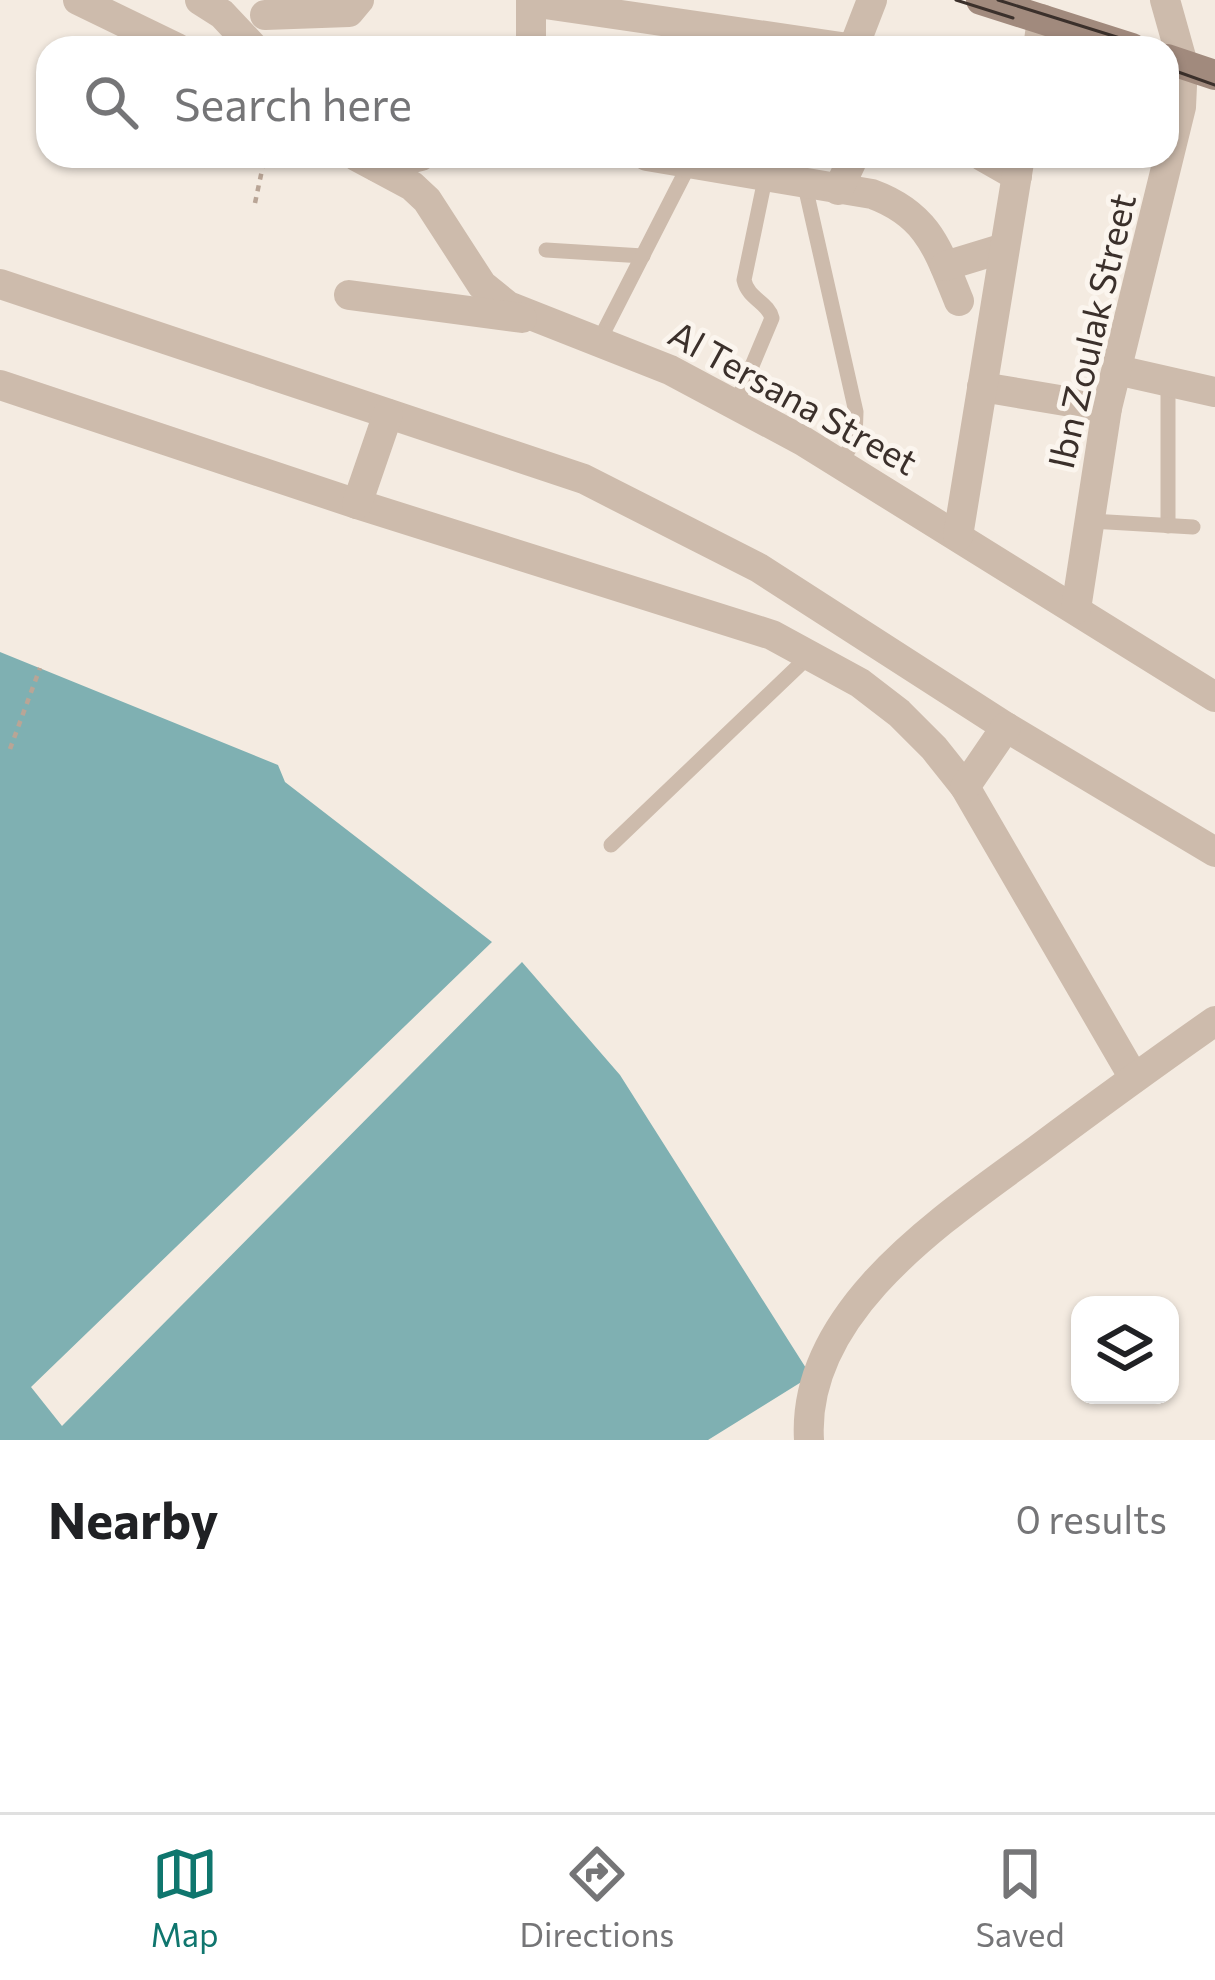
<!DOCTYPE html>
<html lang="en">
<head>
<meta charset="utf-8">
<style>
  :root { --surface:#fff; --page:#f2f2f2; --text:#202124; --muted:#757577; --line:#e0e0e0; --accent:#0f766e }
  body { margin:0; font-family:Commissioner,sans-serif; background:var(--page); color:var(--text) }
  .controls { position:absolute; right:36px; bottom:36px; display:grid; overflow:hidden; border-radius:24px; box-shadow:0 3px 9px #0004 }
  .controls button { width:108px; height:108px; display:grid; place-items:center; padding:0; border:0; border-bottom:3px solid var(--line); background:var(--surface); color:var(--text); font:60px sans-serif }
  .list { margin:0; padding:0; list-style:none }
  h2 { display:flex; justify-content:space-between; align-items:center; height:156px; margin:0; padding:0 48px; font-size:51px }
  h2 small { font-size:39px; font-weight:400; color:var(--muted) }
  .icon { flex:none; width:66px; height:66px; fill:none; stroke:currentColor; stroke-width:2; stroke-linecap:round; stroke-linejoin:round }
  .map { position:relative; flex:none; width:1215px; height:1440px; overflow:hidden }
  .search { position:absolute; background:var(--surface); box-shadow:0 3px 9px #0004; left:36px; right:36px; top:36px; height:132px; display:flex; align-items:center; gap:30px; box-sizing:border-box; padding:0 42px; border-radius:36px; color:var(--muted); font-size:45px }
  .sheet { height:372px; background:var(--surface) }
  nav { display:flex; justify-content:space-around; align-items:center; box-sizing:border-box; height:168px; border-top:3px solid var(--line); background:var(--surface); font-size:33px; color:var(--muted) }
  nav a { display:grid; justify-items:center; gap:6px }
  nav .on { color:var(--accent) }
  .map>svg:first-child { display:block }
</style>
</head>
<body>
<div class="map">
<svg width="1215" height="1440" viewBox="0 0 1215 1440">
  <rect width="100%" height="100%" fill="#f4ebe1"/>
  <polygon fill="#7fb0b2" points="0,652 278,765 285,782 492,942 31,1387 62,1426 522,962 620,1075 811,1376 708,1440 0,1440"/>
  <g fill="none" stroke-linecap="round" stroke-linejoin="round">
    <g stroke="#b9a596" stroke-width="4.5" stroke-dasharray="6 6" stroke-linecap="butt">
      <polyline points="255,203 265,156"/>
      <polyline points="10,749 40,668"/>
    </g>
    <g stroke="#cdbbac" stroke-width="15">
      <polyline points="805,186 856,412 855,440 840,463"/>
      <polyline points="546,250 643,256"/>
      <polyline points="598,343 689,165"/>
      <polyline points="1168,382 1168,526"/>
      <path d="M736 404 772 318C768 302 748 299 744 280L765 179"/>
      <polyline points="1091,521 1193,527"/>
      <polyline points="611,845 810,655"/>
    </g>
    <g stroke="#cdbbac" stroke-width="30">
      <polyline points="78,0 177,48"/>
      <polyline points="200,0 222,14 254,48"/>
      <polyline points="531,2 848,48 855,44 872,0"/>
      <polyline points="265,15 349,12 359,0"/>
      <polyline points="531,48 531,0"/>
      <polyline points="1038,48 1042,19"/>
      <polyline points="356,156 412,186 427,200 482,285 508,306 670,370 803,441 1215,697"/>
      <path d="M647 156 872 194C929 215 938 250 959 301"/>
      <polyline points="982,156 1017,176"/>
      <polyline points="377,167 421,156"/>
      <polyline points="838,190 854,156"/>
      <polyline points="945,266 1004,248"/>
      <polyline points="0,284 584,479 759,568 1006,727 1215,852"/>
      <polyline points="349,295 522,318"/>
      <polyline points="1117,370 1215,392"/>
      <polyline points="0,385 357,504 772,635 860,683 899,713 934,748 965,787 1134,1078"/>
      <polyline points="982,387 1107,408"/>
      <polyline points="357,504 388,414"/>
      <polyline points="958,536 1020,156"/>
      <polyline points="1076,609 1107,408 1181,107 1183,64 1165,0"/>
      <polyline points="965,787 1006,727"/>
      <path d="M809 1440C801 1310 946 1217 1037 1150 1096 1106 1155 1063 1215 1021"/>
    </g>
    <g stroke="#a18a7d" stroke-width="30">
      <polyline points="981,0 1132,48"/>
      <polyline points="1167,59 1215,75"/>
    </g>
    <g stroke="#3b302b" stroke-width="3">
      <polyline points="956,0 1013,18"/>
      <polyline points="998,0 1152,48"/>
      <polyline points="1167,68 1215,85"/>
    </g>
  </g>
  <g text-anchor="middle" stroke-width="10" stroke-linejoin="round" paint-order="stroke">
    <g font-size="36" fill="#3b302b" stroke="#fbf5ee">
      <text transform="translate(1092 331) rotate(-77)" y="13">Ibn Zoulak Street</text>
      <text transform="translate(793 398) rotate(29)" y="13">Al Tersana Street</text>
    </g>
  </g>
</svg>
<div class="controls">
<button><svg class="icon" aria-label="layers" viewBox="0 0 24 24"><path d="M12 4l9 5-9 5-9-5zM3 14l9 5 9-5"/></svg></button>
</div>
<div class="search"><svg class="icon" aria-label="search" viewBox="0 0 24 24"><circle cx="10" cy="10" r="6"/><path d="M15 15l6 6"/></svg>Search here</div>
</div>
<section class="sheet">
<h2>Nearby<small>0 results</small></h2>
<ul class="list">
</ul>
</section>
<nav>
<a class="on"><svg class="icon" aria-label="map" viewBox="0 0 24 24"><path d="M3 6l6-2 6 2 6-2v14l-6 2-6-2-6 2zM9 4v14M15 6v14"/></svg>Map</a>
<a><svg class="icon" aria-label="directions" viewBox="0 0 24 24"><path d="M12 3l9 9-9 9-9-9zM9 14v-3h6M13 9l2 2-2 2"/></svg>Directions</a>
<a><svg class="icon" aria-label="saved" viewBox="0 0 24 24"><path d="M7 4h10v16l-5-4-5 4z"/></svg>Saved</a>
</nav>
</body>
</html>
